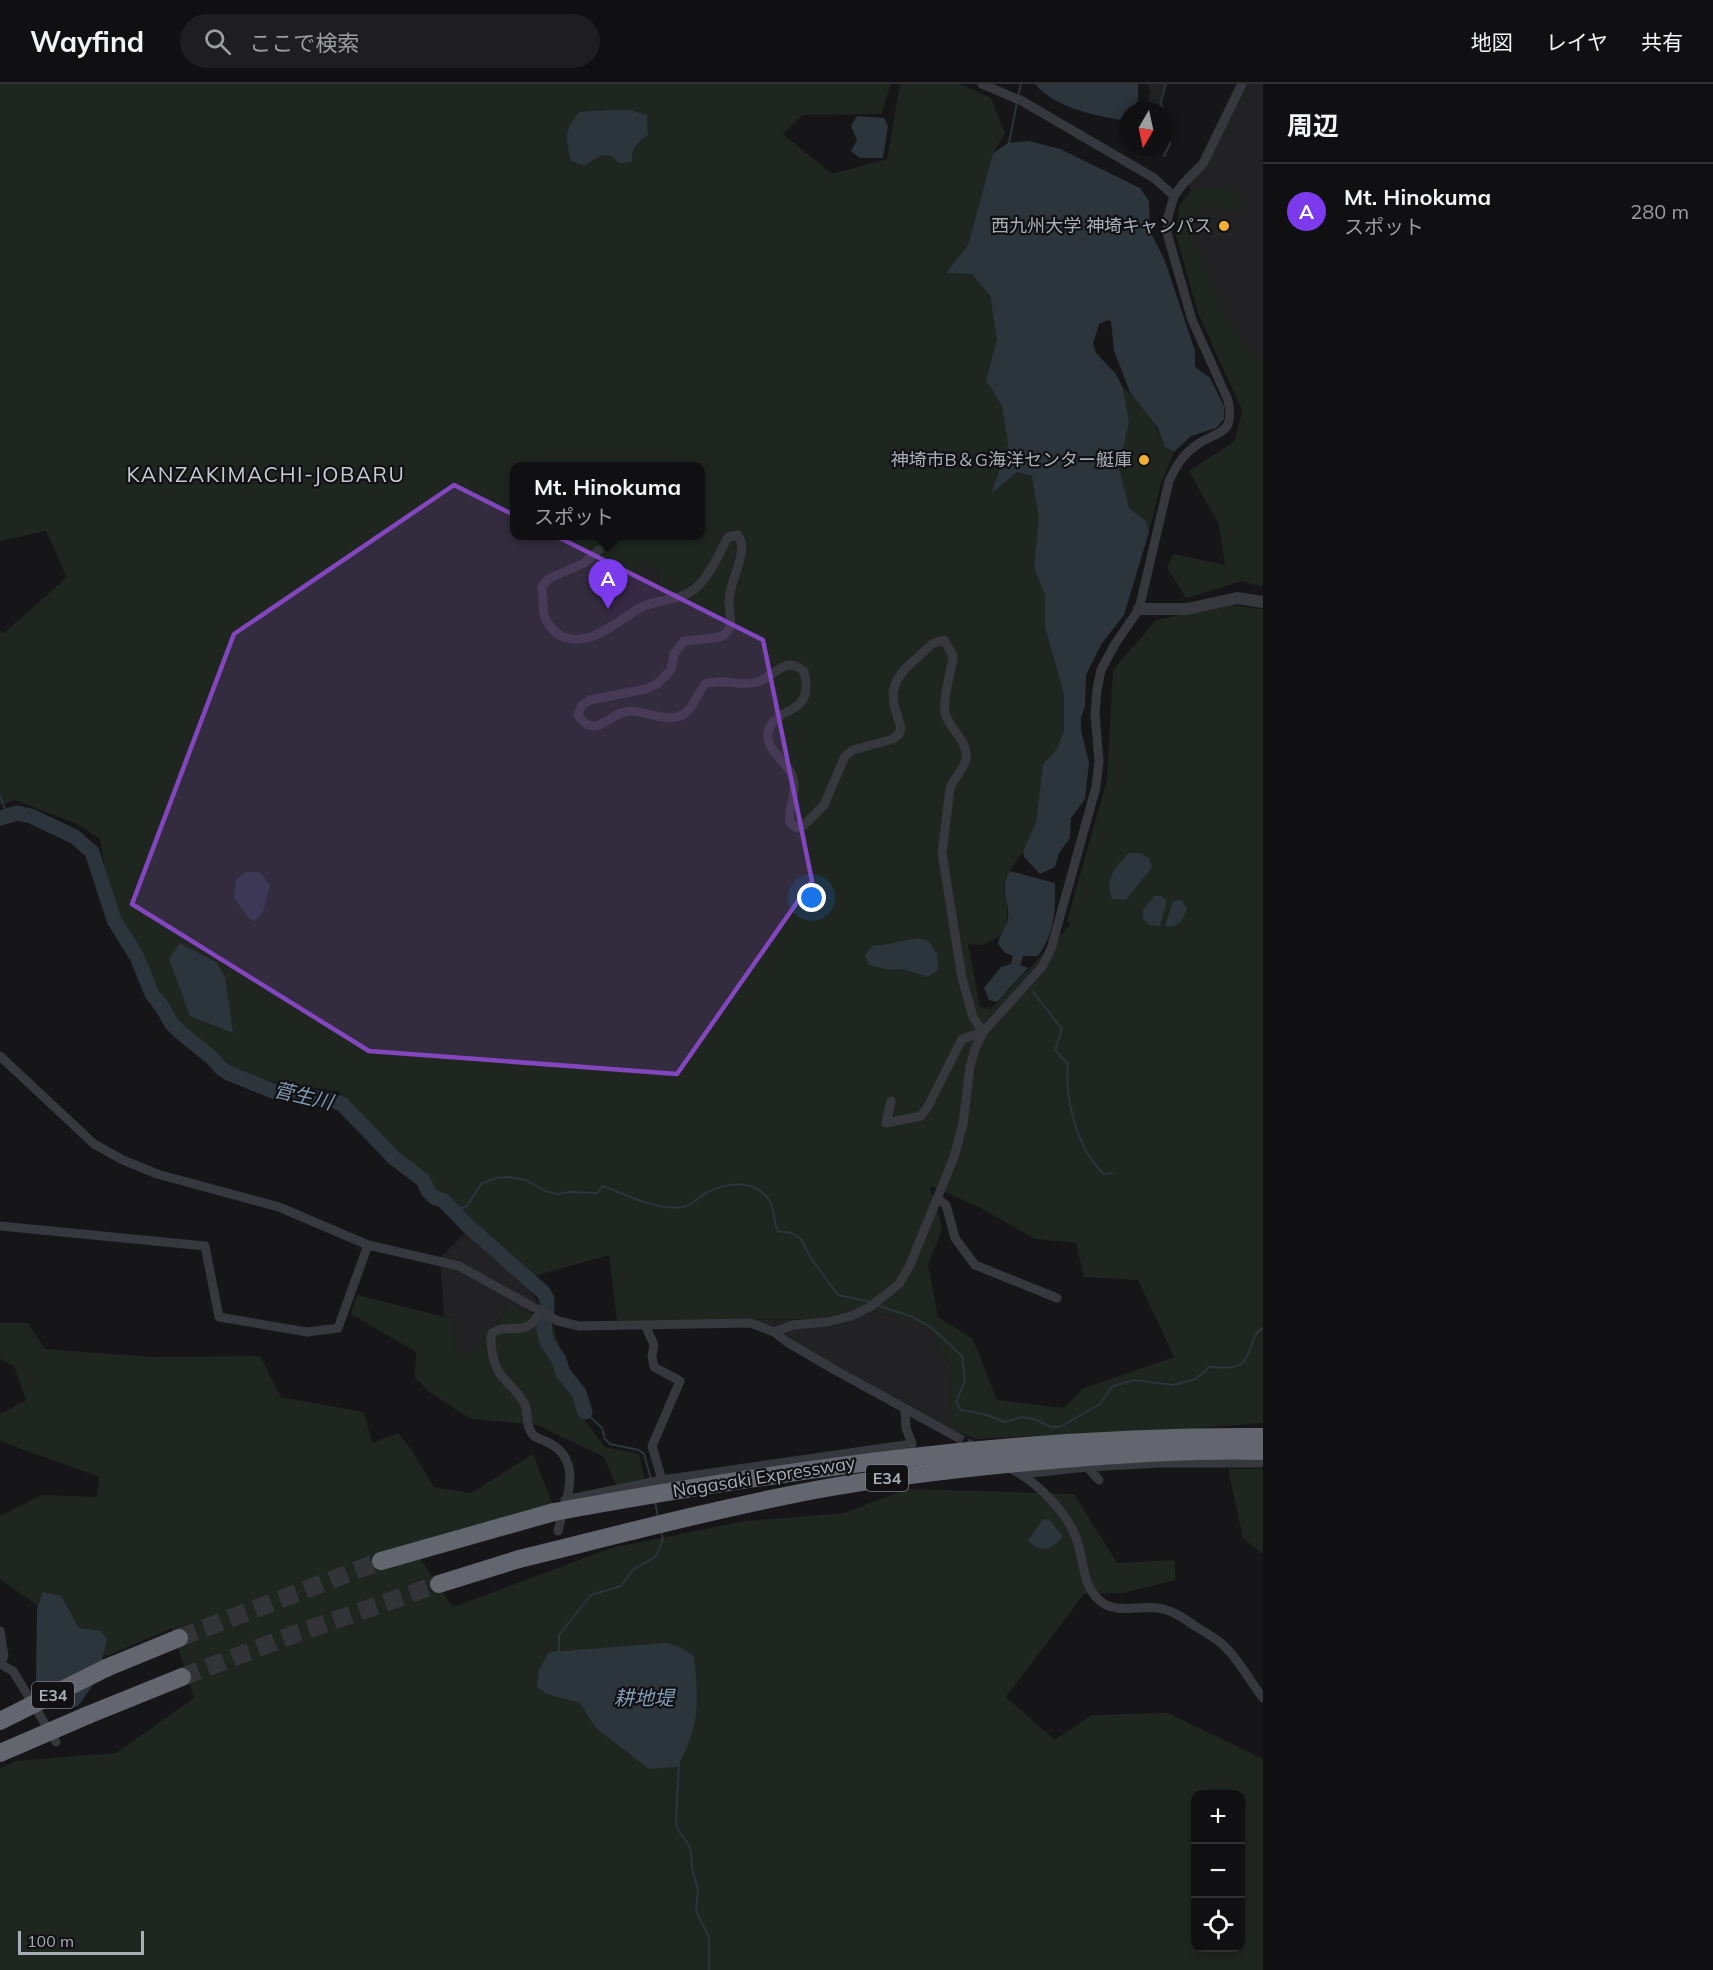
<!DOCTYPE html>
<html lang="ja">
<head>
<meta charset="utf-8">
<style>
  :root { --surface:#101012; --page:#1e1e20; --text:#f1f3f6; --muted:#9c9d9f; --line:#303032; --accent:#7c3aed }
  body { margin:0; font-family:Mulish,"Noto Sans JP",sans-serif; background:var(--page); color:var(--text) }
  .controls { position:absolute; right:18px; bottom:18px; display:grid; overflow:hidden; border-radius:12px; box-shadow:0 3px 9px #0003 }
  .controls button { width:54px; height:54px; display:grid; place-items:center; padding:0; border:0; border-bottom:2px solid var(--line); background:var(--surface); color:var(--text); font:30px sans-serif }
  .compass { position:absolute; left:1119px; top:18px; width:54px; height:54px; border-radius:50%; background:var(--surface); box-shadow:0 3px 9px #0003; rotate:189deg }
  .scale { position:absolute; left:18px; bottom:15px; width:126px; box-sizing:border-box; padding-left:6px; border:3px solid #a8adb8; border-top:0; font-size:16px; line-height:21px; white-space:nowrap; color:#a8adb8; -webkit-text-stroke:4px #111113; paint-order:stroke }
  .you { position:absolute; left:812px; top:814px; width:21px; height:21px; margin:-15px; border:4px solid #fff; border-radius:50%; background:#1a73e8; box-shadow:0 0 0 9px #1a73e833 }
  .badge { display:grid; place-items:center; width:39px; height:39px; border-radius:50%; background:var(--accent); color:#fff; font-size:20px; font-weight:700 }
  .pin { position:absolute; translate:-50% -50px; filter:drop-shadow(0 2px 3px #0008) }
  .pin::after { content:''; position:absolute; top:32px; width:21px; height:18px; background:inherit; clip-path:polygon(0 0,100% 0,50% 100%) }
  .popup { position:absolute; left:510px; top:378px; width:195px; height:78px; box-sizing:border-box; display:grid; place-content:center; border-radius:12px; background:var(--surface); filter:drop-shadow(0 2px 4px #0005); font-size:20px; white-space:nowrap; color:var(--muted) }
  .popup b { font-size:22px; color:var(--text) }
  .popup::after { content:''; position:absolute; left:50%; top:100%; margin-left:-12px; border:12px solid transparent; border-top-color:var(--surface) }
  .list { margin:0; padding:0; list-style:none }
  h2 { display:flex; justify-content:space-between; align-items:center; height:78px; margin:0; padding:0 24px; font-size:26px }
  h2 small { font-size:20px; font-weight:400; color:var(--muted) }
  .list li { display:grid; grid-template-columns:39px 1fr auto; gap:18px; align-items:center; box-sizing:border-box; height:96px; padding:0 24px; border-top:2px solid var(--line) }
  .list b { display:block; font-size:22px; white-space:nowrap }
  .list p { margin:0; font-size:20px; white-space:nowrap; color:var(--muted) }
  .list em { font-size:20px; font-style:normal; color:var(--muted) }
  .icon { flex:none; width:33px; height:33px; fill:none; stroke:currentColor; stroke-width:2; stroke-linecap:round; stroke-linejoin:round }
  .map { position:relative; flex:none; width:1263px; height:1886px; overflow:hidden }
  header { display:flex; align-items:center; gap:36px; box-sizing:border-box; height:84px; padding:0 30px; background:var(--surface); border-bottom:2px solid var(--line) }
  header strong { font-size:28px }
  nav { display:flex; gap:33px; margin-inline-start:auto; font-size:21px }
  .search { width:420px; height:54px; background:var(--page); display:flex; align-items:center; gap:15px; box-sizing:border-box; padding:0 21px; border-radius:33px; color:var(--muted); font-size:22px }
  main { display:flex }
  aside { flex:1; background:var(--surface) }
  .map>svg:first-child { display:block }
</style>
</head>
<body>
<header>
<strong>Wayfind</strong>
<div class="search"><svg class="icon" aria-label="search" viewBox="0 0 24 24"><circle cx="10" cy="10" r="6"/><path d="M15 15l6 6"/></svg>ここで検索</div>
<nav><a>地図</a><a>レイヤ</a><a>共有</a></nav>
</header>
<main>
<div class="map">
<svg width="1263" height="1886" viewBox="0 0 1263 1886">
  <rect width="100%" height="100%" fill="#161618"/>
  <g fill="#222225">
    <polygon points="1148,0 1166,0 1161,17 1163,27 1144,27 1150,9"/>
    <polygon points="1236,0 1263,0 1263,295 1227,265 1185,159 1193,111 1184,91 1199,76"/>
    <polygon points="644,478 660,489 656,513 609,538 598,510"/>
    <polygon points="468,1146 522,1196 538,1218 531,1229 511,1220 473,1269 456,1268 454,1235 444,1232 440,1174"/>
    <polygon points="860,1223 927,1243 952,1284 951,1345 907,1324 754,1236 823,1235"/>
  </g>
  <g fill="#1e261f" fill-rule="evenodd">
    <path d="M0 0H891L881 30 803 31 783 50 832 90 887 75 900 0H960L991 14 1005 50 993 69 968 161 947 189 972 190 990 212 997 255 986 296 1002 322 1008 360 991 409 1017 388 1032 392 1040 434 1034 484 1045 511V543L1064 611V646L1057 665 1043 680 1036 738 1023 767 1005 795 1003 805 1008 818 1006 843 999 853 982 861 968 860 980 923 991 925 1071 840 1067 837 1107 696 1113 586 1156 536 1229 521 1263 525V1339L1212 1343 976 1355 951 1345 952 1284 927 1243 860 1223 823 1235 617 1237 609 1171 534 1192 403 1074 338 1007 276 999 233 985 176 937 110 815 100 755 77 740 15 716 0 721V547L4 549 67 493 46 447 0 457ZM607 26H631L647 31 648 52 638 58 631 69 602 71 584 82 571 77 578 28ZM515 382H701V452H515ZM644 479 660 489 656 513 609 538 598 510ZM931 1102 977 1122 1035 1155 1076 1159 1084 1193 1138 1196 1174 1273 1082 1305 1064 1324 997 1316 973 1255 938 1233 928 1181 942 1146 938 1125 930 1104Z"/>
    <polygon points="1230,103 1244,111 1243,127 1202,124 1194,136 1194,158 1236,253 1263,277 1263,503 1242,497 1186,514 1167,484 1174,470 1225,481 1219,440 1189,387 1235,357 1242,326 1198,229 1176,151 1179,122 1192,105"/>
    <path d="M1123 304C1143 317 1157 342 1165 363L1174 368 1161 399 1149 448 1146 437 1129 424 1119 383 1129 338Z"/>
    <polygon points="357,1211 454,1235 456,1268 473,1269 511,1220 552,1239 579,1329 605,1363 639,1370 645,1398 616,1401 604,1373 537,1341 471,1335 429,1308 415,1293 416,1268 351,1230"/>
    <path d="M0 1239H28L45 1265 153 1273 260 1272 281 1313 364 1328 372 1359 398 1349 411 1365 434 1403 471 1409 533 1370 553 1421 410 1460 453 1523 611 1464 745 1437 844 1429 907 1405 1074 1410 1117 1479 1175 1476V1496L1122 1509 1084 1510 1006 1613 1055 1656 1092 1631 1168 1629 1263 1675V1886H0V1684L16 1677 116 1669 194 1614 172 1544 107 1572 0 1495V1432L42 1411 97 1413 99 1393 0 1357V1330L26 1316 14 1282 0 1275ZM1196 1710H1240V1864H1196Z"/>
    <polygon points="1228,1385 1263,1385 1263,1470 1243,1454"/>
  </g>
  <g fill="#2c353c">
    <path d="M1035 0H1138V17L1120 36C1090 30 1056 24 1035 0Z"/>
    <path d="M607 26H631L647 31 648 52C636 58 631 65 632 78L619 79 611 72 602 71 584 82 571 77C566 53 563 48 579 28Z"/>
    <polygon points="857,32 884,34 888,42 883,74 860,74 851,67 857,56 851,42"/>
    <polygon points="1029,57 1060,65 1140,104 1149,117 1150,147 1165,177 1195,267 1195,283 1210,294 1224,322 1224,335 1216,344 1191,352 1174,368 1165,363 1158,344 1130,308 1114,267 1111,237 1108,236 1099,240 1093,260 1096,269 1116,290 1123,304 1129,338 1119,383 1129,424 1146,437 1149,448 1124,531 1102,559 1086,591 1085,623 1081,633 1081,646 1089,679 1085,715 1071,734 1070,754 1059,769 1055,783 1040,790 1024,773 1023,767 1036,738 1043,680 1057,665 1064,646 1064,611 1045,543 1045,511 1034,484 1039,434 1032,392 1017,388 991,410 1008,360 1002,322 986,296 997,255 990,212 972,190 946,189 968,161 993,69 1008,59"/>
    <path d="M1129 769H1139L1149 774 1152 783 1126 816 1112 815C1104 795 1115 783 1129 769Z"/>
    <path d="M1010 787 1055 799C1056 825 1054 851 1038 872H1023L1020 881 1028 884 997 918 989 916 984 904 1001 883 1011 880 1013 872 1005 869 998 860C999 850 1007 844 1008 834 1010 814 998 805 1010 787Z"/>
    <polygon points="246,788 259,788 270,801 263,828 255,837 249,835 234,813 236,795"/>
    <polygon points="1154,812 1161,812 1167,817 1160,842 1150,841 1143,835 1143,826"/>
    <path d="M1181 816 1187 824C1183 836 1179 844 1165 842L1173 817Z"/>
    <path d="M919 854 929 857 937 870 938 886 927 893 903 885 889 886 869 881 865 871 872 862C890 861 902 856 919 854Z"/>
    <polygon points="180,859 216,878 225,893 233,949 190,932 169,875"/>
    <path d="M1049 1435 1063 1453C1049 1466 1045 1470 1028 1457L1042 1436Z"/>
    <polygon points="43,1508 61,1512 79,1544 101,1547 107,1555 98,1594 78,1622 60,1625 36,1596 37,1525"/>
    <path d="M666 1559 680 1563 694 1572C699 1617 700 1643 677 1683L649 1685 596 1644 580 1619 547 1610 537 1603 539 1586 549 1568Z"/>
  </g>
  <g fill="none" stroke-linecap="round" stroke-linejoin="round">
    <g stroke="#2c353c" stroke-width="2">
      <polyline points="1018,12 1021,0"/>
      <polyline points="1163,27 1161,17 1166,0"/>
      <polyline points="1164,30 1170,60 1164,72"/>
      <polyline points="1009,59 1017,18"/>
      <polyline points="0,711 7,731"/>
      <path d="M1033 908 1062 945 1055 966 1068 980C1065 1007 1072 1038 1084 1063 1088 1073 1097 1082 1103 1090L1112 1089"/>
      <path d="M454 1127 467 1122 481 1100 496 1094 510 1093 526 1096 545 1107 557 1110 571 1108 597 1109 603 1102C627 1111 657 1127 683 1123 693 1121 698 1113 706 1109 726 1098 755 1095 769 1116 775 1125 773 1138 778 1147L792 1149 801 1155 810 1173 838 1211 871 1218"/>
      <path d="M879 1222 913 1233 932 1244 962 1272 965 1297 956 1318 961 1326 984 1330 1005 1338 1022 1333 1034 1335 1051 1343H1060L1100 1320 1113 1302 1135 1296 1173 1301 1196 1295 1209 1283C1217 1283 1232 1285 1239 1281 1253 1273 1249 1251 1263 1244"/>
      <polyline points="585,1328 602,1344 605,1355 610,1360 639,1366 644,1370 651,1395"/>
      <polyline points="655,1418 658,1433"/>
      <polyline points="559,1568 559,1551 591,1511 621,1502 634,1485 655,1473 659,1466 663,1455 661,1448"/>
      <polyline points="679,1678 676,1735 678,1746 689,1761 691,1768 692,1784 698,1806 696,1827 709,1853 709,1886"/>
    </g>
    <polyline stroke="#2c353c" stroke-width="15" points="0,734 17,729 31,732 75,753 92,768 114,836 137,873 152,910 163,924 171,939 180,948 212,974 221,984 228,989 278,1009 332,1016 342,1020 394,1074 423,1096 428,1107 434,1113 444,1117 467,1141 543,1208 547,1215 547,1224 544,1245 547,1258 559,1276 563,1289 579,1309 585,1328"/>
    <polyline stroke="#333438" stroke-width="9" stroke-dasharray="9 4.5" stroke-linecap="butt" points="955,1352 977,1364"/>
    <g stroke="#333438" stroke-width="18" stroke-dasharray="18 9" stroke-linecap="butt">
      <polyline points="179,1554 381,1477"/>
      <polyline points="182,1593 298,1549 439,1500"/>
    </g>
    <g stroke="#37383d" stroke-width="9">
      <polyline points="982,0 1022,17 1154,94 1174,112"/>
      <path d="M599 466 584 479 548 495 542 503C543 512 543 522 544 531 546 539 554 548 561 552 589 565 617 537 640 524 658 514 679 518 696 504 710 491 719 470 728 453L738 451C750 469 728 497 729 519 730 529 733 543 725 550 718 556 694 555 684 557L674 570 671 586 657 600 646 605 590 616 582 621 578 630C581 636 585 641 592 642 605 643 615 627 630 627 646 627 665 638 680 632 693 627 697 610 705 600 722 594 740 603 757 598 777 592 783 571 804 587 815 633 779 620 769 645 762 662 784 676 791 689 800 706 787 722 790 739L797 744 804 741 824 721 845 672 853 666 893 655 899 650 901 644 894 621 893 608 897 596 905 585 932 560 944 556 953 572C951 591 943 609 945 628 948 645 969 656 966 675 964 685 954 694 950 704L942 769 962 894 973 933 983 948"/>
      <polyline points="0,972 94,1060 123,1076 157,1090 279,1123 368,1161 459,1182 558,1237 579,1242 751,1239 774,1248 787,1258 835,1286 955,1352"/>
      <polyline points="891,1017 886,1039 921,1032 928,1022 962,955 983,948"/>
      <polyline points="938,1115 946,1121 955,1154 975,1181 1057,1214"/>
      <polyline points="0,1142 205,1162 219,1233 307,1248 338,1244 368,1161"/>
      <path d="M540 1228C526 1256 511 1237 492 1249 490 1256 491 1261 492 1267 497 1299 513 1297 525 1321 529 1330 525 1343 533 1351 537 1355 541 1355 545 1357 557 1362 566 1371 569 1384 573 1403 562 1428 558 1447"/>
      <polyline points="645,1241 654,1261 652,1272 654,1283 680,1297 652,1362 662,1396 912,1360 906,1344 905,1326"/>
      <path d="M774 1248 793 1241 827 1238 851 1232 870 1223 899 1200 910 1181 954 1073 963 1040 970 982 975 965 983 948 1042 883 1051 865 1096 703 1099 677 1095 630 1097 606 1101 586 1115 560 1139 525 1169 397C1176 382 1183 370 1198 360 1219 346 1235 351 1228 316L1192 236 1167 149 1168 133 1174 112 1183 100 1203 80 1242 0"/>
      <polyline points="1087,1383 1099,1396"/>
      <path d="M1013 1386C1037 1398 1065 1427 1075 1451 1084 1471 1081 1499 1098 1515 1116 1533 1141 1519 1163 1525 1175 1528 1185 1535 1195 1542 1204 1548 1214 1553 1222 1560 1239 1575 1249 1596 1263 1614"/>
      <polyline points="1022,1390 1087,1383 1162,1379 1263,1379"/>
      <polyline points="565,1416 662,1396"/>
      <polyline points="0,1547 4,1572 0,1580"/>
      <polyline points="0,1580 13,1587 56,1658"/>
    </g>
    <polyline stroke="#37383d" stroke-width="12" points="1139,525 1187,525 1237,514 1263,518"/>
    <g stroke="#63666e" stroke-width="18">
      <polyline points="381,1477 554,1428"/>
      <polyline points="439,1500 519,1475"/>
      <polyline points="106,1584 179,1554"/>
      <polyline points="88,1631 182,1593"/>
    </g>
    <g stroke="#63666e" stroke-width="18">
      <path d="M554 1428C789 1385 1023 1351 1263 1353"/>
      <path d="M519 1475C617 1451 716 1425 815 1406 897 1391 980 1382 1063 1375 1129 1370 1197 1365 1263 1367"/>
      <polyline points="0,1637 106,1584"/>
      <polyline points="0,1669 88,1631"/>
    </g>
  </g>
  <path fill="#8446be" fill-opacity="0.2" stroke="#8446be" stroke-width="4.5" stroke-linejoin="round" d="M454 401 763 556 812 797 677 990 369 967 132 820 234 550Z"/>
  <g fill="#f2b134" stroke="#111113" stroke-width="2">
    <circle cx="1224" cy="142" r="6"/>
    <circle cx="1144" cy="376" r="6"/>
  </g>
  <g text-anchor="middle" stroke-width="4.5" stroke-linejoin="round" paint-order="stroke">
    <g fill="#111113" stroke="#7b7e86" stroke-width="1.5">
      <rect x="866" y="1381" width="42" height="26" rx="4.5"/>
      <rect x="32" y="1598" width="42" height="26" rx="4.5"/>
    </g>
    <g font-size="16" font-weight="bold" fill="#a8adb8">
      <text x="887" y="1400">E34</text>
      <text x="53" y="1617">E34</text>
    </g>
    <g font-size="18" fill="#a8adb8" stroke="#111113" text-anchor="end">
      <text x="1212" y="148">西九州大学 神埼キャンパス</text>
      <text x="1132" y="382">神埼市B＆G海洋センター艇庫</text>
    </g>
    <g font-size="18" fill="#a8adb8" stroke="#111113">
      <text transform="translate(764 1393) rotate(-9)" y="6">Nagasaki Expressway</text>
    </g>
    <g font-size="20" font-style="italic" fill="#7f9bb3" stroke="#111113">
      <text transform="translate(303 1012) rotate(13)" y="7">菅生川</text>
      <text x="644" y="1621">耕地堤</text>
    </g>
    <g font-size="21" letter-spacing="1.5" fill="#c9ccd4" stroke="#111113">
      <text x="266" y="398">KANZAKIMACHI-JOBARU</text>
    </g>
  </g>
</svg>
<div class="controls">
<button>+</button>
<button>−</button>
<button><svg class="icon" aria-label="locate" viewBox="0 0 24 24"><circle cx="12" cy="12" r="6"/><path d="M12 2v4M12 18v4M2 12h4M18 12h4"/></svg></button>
</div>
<svg class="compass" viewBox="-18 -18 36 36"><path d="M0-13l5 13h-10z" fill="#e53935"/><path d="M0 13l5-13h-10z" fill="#9c9d9f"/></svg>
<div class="scale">100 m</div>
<div class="you"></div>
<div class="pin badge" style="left:608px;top:525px">A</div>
<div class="popup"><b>Mt. Hinokuma</b>スポット</div>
</div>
<aside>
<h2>周辺<small></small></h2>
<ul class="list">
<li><span class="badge">A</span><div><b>Mt. Hinokuma</b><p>スポット</p></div><em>280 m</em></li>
</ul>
</aside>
</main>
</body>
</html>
